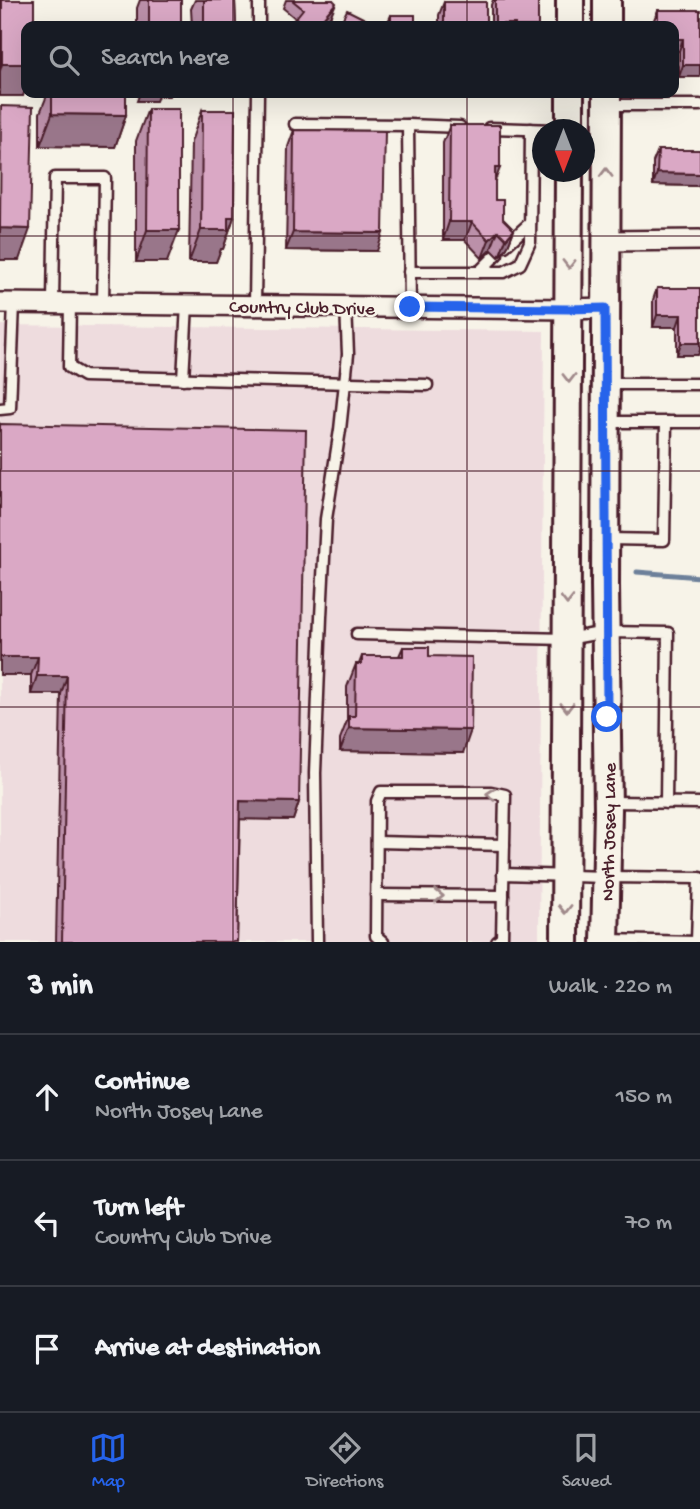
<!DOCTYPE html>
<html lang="en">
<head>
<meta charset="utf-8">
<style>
  :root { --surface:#171b24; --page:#20242c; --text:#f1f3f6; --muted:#9ea1a6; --line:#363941; --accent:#2563eb }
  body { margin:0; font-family:"Gochi Hand",sans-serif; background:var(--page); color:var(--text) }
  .compass { position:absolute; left:532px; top:119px; width:63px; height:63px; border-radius:50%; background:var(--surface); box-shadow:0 7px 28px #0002; rotate:180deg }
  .stop { position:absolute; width:21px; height:21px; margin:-16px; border:5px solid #2563eb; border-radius:50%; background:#fff }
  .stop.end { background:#2563eb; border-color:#fff; box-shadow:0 2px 7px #0008 }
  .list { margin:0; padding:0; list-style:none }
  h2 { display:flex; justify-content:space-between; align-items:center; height:91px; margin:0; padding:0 28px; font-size:30px }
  h2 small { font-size:23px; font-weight:400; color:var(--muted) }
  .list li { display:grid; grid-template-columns:46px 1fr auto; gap:21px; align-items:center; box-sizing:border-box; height:126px; padding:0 28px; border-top:2px solid var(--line) }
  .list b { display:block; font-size:26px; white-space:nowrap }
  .list p { margin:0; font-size:23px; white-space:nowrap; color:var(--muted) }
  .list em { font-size:23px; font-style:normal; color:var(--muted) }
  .icon { flex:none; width:38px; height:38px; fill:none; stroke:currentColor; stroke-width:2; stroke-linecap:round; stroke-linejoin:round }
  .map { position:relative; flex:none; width:700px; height:942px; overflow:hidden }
  .search { position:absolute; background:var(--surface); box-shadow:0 7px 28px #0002; left:21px; right:21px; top:21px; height:77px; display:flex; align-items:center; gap:18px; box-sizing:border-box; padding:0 24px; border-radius:14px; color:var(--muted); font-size:26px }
  .sheet { height:469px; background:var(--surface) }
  nav { display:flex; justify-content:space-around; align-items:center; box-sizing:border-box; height:98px; border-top:2px solid var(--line); background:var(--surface); font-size:19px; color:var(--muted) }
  nav a { display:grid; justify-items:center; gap:4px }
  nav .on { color:var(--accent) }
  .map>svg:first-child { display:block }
</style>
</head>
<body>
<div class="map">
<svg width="700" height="942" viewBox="0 0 700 942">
  <rect width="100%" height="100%" fill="#f7f3e8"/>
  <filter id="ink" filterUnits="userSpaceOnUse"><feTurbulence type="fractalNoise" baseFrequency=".0143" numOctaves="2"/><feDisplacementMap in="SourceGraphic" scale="14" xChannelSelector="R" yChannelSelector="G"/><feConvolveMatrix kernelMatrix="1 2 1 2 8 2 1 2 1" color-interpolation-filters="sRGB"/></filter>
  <g filter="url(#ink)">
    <polygon fill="#eedcde" points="0,325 544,331 539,942 0,942"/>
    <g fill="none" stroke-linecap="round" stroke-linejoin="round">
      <polyline stroke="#6d809a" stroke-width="5" points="637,572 700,577"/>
      <defs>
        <g id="service">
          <polyline points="259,26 259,0"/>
          <polyline points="610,105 700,105"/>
          <polyline points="295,124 408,125 410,307"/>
          <polyline points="408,125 460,127"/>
          <polyline points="489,128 556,130"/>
          <polyline points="505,246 530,223"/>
          <polyline points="409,272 504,272 520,264 530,242 531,129"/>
          <polyline points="479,272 497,254"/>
          <polyline points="53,303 55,178 105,178 103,304"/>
          <polyline points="70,303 69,367 84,376 427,385"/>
          <polyline points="255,305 258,93"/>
          <polyline points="183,379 187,304"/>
          <polyline points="606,384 700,384"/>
          <polyline points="0,409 10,408 14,303"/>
          <polyline points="605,422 700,422"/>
          <polyline points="608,539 664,540 666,422"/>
          <polyline points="357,634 567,639 606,632 668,633 666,803"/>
          <polyline points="609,802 700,803"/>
          <polyline points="377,842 504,845"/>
          <polyline points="503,874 606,877 700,878"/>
          <polyline points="376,895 503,896"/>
          <polyline points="608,940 697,942"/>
          <polyline points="697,941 699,878"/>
          <polyline points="317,942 315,773 321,617 326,519 340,430 348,354 346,306"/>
          <polyline points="383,942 376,936 377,801 381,792 491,792 505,795 502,938 497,942"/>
        </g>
        <g id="minor">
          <polyline points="606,241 700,240"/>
          <polyline points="0,303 569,309 605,308"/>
        </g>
        <g id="secondary">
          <polyline points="607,0 607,26"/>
          <polyline points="570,26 570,0"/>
          <polyline points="570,130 570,93"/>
          <polyline points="565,942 569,172"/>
          <polyline points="605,942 608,810 605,585 607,93"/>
        </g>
      </defs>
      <use href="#service" stroke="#4a1f2b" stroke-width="15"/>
      <use href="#minor" stroke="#4a1f2b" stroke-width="24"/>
      <use href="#secondary" stroke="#4a1f2b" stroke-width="32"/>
      <use href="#service" stroke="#f7f3e8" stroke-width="10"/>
      <use href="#minor" stroke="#f7f3e8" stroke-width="19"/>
      <use href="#secondary" stroke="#f7f3e8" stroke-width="26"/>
    </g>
    <g fill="#bb90a9" stroke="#4a1f2b" stroke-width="2">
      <polygon points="0,0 34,0 23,96 0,96"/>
      <polygon points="140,0 181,0 181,26 137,26 137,8"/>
      <polygon points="195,0 235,0 236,26 192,26 191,9"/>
      <polygon points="286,0 333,0 331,15 322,26 290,26 295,18 283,8"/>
      <polygon points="493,0 538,0 538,26 491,26 491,5"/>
      <polygon points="444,2 486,26 439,26 439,15"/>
      <polygon points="658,10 700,10 700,77 679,77 679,51 674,51 674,26 653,26 653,22"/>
      <polygon points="391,15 415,26 386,26"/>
      <polygon points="48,93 126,93 126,115 115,147 40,146 40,113"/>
      <polygon points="148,109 167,262 136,262 136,141"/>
      <polygon points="202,110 234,217 223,249 221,249 216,262 189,262 191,142"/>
      <polygon points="450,125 495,181 495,200 503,219 514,230 507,248 499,257 491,249 482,258 465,240 443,240 443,143"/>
      <polygon points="294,130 377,251 286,250 288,147"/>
      <polygon points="658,150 700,150 700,182 698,186 653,185 653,162"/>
      <polygon points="657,288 700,288 700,350 698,355 677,355 677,327 653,327 653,300"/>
      <polygon points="0,424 299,802 293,820 240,819 237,942 56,942 61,694 31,694 31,675"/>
      <polygon points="403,647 429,656 463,753 340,751 340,739 347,721 347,687 356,664 359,664 362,656 399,656"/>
    </g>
    <g fill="#99768a" stroke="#4a1f2b" stroke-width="2">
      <polygon points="336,3 331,15 322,26 316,26"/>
      <polygon points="495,24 515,24 514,26 495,26"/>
      <polygon points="674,39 683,39 679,51 674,51"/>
      <polygon points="2,64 26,64 26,87 23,96 0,96 0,71"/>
      <polygon points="683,65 700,65 700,77 679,77"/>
      <polygon points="140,93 170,93 169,96 158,96 156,101 137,101"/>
      <polygon points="52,114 126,115 115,147 40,146"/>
      <polygon points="495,168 500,168 493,186"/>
      <polygon points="657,173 700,174 700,182 698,186 653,185"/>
      <polygon points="228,217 234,217 223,249 221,249 216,262 189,262 201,230"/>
      <polygon points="449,222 472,222 465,240 443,240"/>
      <polygon points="0,228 30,229 19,260 0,260"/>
      <polygon points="147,230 179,230 167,262 136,262"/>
      <polygon points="514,230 507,248 499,257 506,239"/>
      <polygon points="498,231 491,249 482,258 489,240"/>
      <polygon points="293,232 383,233 377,251 286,250"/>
      <polygon points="657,315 681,315 677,327 653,327"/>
      <polygon points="681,343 700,343 700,350 698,355 677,355"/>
      <polygon points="0,657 38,657 31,675 0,675"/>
      <polygon points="37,676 67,676 61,694 31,694"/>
      <polygon points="349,728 471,730 463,753 340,751"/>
      <polygon points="240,801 299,802 293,820 234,819"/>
    </g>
    <g fill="#daa8c5" stroke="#4a1f2b" stroke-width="2">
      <polygon points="2,0 34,0 34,26 26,26 26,64 2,64"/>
      <rect x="149" y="0" width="32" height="26"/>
      <polygon points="204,0 235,0 236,26 204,26"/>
      <polygon points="292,0 333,0 336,3 316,26 294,26 291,24 303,9"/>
      <polygon points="495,0 538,0 538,26 515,26 515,24 495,24"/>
      <rect x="444" y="2" width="42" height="24"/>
      <polygon points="347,10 379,26 339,26"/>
      <polygon points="658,10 700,10 700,65 683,65 683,39 674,39 674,26 658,26"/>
      <rect x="391" y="15" width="24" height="11"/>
      <polygon points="52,93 126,93 126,115 52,114"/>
      <polygon points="1,106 33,107 30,229 0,228"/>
      <polygon points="148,109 179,109 179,230 147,230"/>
      <polygon points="202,110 235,110 234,217 228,217 228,230 201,230"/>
      <polygon points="450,125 500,125 500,168 495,168 495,200 503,200 503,219 514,230 506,239 498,231 489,240 472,222 449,222"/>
      <polygon points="294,130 385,131 383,233 293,232"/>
      <polygon points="658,150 700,150 700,174 657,173"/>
      <polygon points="657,288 700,288 700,343 681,343 681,315 657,315"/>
      <polygon points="0,424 306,430 299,802 240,801 237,942 62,942 67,676 37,676 38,657 0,657"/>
      <polygon points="403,647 429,647 429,656 472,657 471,730 349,728 349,716 355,716 356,664 362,664 362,656 403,656"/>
    </g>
    <defs><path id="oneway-chevron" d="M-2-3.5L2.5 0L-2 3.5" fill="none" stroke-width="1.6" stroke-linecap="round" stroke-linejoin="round" transform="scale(1.75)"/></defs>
    <g stroke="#a0898a">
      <use href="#oneway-chevron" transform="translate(606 173) rotate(-90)"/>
      <use href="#oneway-chevron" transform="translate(569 264) rotate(90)"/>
      <use href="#oneway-chevron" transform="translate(569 378) rotate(90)"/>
      <use href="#oneway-chevron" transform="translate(567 600) rotate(90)"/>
      <use href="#oneway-chevron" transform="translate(567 707) rotate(90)"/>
      <use href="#oneway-chevron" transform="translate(491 794) rotate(-175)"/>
      <use href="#oneway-chevron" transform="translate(439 896) rotate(1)"/>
      <use href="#oneway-chevron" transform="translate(565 909) rotate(90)"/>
    </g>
  </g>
  <g fill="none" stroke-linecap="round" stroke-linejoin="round" filter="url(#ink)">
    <polyline stroke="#2563eb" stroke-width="9" points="410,307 569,309 605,308 607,717"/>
  </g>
  <path fill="none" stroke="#4a1f2b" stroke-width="2" stroke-opacity="0.55" d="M233 0V26M467 0V26M233 93V942M467 93V942M0 236H700M0 471H700M0 707H700"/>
  <g text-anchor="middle" stroke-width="5" stroke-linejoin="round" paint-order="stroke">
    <g font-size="19" fill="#4a1f2b" stroke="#f7f3e8">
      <text transform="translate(302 306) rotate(1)" y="7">Country Club Drive</text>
      <text transform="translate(607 832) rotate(-89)" y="7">North Josey Lane</text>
    </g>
  </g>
</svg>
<svg class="compass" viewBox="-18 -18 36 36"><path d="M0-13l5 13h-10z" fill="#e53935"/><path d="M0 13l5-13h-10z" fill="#9ea1a6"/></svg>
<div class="stop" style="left:607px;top:717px"></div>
<div class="stop end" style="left:410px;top:307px"></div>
<div class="search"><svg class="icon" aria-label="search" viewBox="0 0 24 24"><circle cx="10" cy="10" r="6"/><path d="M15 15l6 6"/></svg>Search here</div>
</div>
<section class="sheet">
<h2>3 min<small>Walk · 220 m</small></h2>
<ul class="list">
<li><svg class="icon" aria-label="ahead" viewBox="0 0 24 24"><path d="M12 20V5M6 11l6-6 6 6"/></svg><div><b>Continue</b><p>North Josey Lane</p></div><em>150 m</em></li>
<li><svg class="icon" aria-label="left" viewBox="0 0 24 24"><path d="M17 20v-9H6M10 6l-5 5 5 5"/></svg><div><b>Turn left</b><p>Country Club Drive</p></div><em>70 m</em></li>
<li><svg class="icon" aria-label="arrive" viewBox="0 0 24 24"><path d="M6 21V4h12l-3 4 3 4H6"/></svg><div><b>Arrive at destination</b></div></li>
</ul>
</section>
<nav>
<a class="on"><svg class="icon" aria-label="map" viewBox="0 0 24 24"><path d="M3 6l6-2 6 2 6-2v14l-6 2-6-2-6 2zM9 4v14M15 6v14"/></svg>Map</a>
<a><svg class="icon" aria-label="directions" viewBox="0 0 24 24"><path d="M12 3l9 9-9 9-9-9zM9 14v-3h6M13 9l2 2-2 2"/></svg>Directions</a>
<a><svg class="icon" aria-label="saved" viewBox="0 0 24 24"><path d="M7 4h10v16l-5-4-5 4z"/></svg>Saved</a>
</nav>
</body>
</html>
